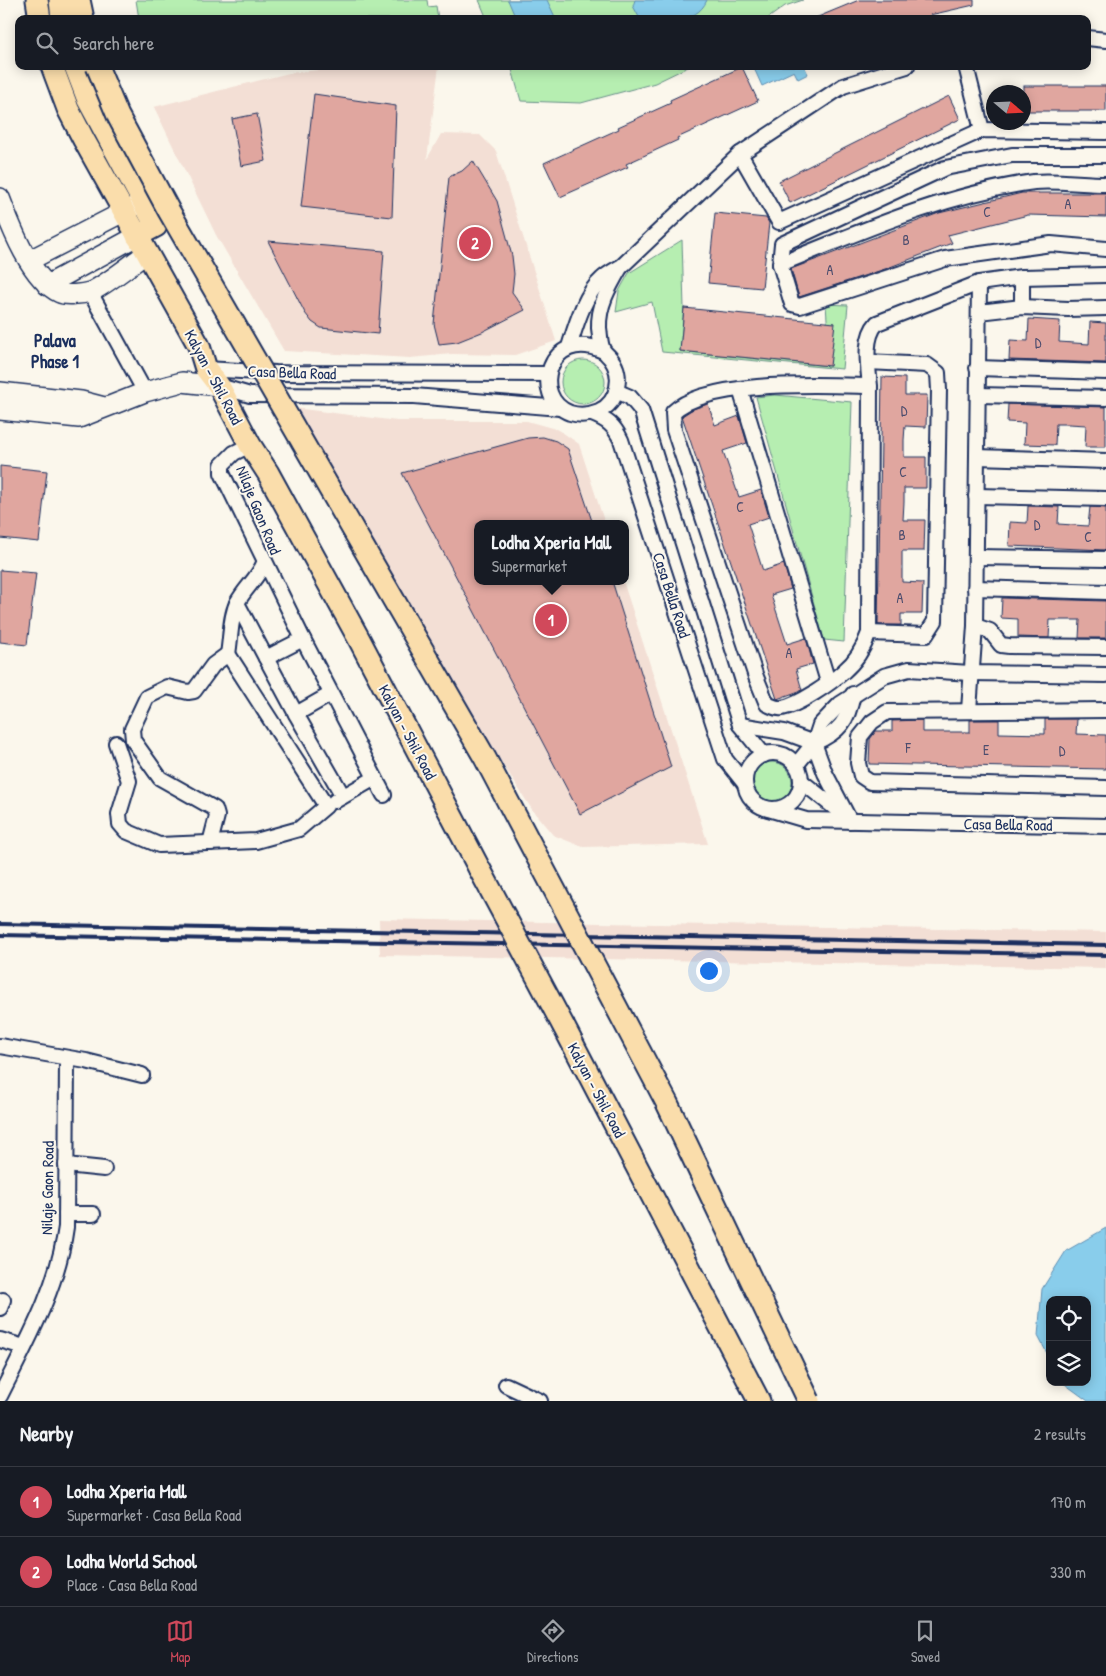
<!DOCTYPE html>
<html lang="en">
<head>
<meta charset="utf-8">
<style>
  :root { --surface:#171b24; --page:#20242c; --text:#f1f3f6; --muted:#9ea1a6; --line:#363941; --accent:#d1495b }
  body { margin:0; font-family:"Patrick Hand",sans-serif; background:var(--page); color:var(--text) }
  .controls { position:absolute; right:15px; bottom:15px; display:grid; overflow:hidden; border-radius:10px; box-shadow:0 2px 12px #0003 }
  .controls button { width:45px; height:45px; display:grid; place-items:center; padding:0; border:0; border-bottom:1px solid var(--line); background:var(--surface); color:var(--text); font:25px sans-serif }
  .compass { position:absolute; left:986px; top:85px; width:45px; height:45px; border-radius:50%; background:var(--surface); box-shadow:0 2px 12px #0003; rotate:109deg }
  .you { position:absolute; left:708px; top:970px; width:18px; height:18px; margin:-12px; border:4px solid #fff; border-radius:50%; background:#1a73e8; box-shadow:0 0 0 8px #1a73e833 }
  .badge { display:grid; place-items:center; width:32px; height:32px; border-radius:50%; background:var(--accent); color:#fff; font-size:16px; font-weight:700 }
  .pin { position:absolute; translate:-50% -50%; border:2px solid #fff; box-shadow:0 1px 5px #0006 }
  .popup { position:absolute; left:474px; top:520px; width:155px; height:65px; box-sizing:border-box; display:grid; place-content:center; border-radius:10px; background:var(--surface); filter:drop-shadow(0 1px 4px #0005); font-size:16px; white-space:nowrap; color:var(--muted) }
  .popup b { font-size:19px; color:var(--text) }
  .popup::after { content:''; position:absolute; left:50%; top:100%; margin-left:-10px; border:10px solid transparent; border-top-color:var(--surface) }
  .list { margin:0; padding:0; list-style:none }
  h2 { display:flex; justify-content:space-between; align-items:center; height:65px; margin:0; padding:0 20px; font-size:21px }
  h2 small { font-size:16px; font-weight:400; color:var(--muted) }
  .list li { display:grid; grid-template-columns:32px 1fr auto; gap:15px; align-items:center; box-sizing:border-box; height:70px; padding:0 20px; border-top:1px solid var(--line) }
  .list b { display:block; font-size:19px; white-space:nowrap }
  .list p { margin:0; font-size:16px; white-space:nowrap; color:var(--muted) }
  .list em { font-size:16px; font-style:normal; color:var(--muted) }
  .icon { flex:none; width:28px; height:28px; fill:none; stroke:currentColor; stroke-width:2; stroke-linecap:round; stroke-linejoin:round }
  .map { position:relative; flex:none; width:1106px; height:1401px; overflow:hidden }
  .search { position:absolute; background:var(--surface); box-shadow:0 2px 12px #0003; left:15px; right:15px; top:15px; height:55px; display:flex; align-items:center; gap:12px; box-sizing:border-box; padding:0 18px; border-radius:10px; color:var(--muted); font-size:19px }
  .sheet { height:205px; background:var(--surface) }
  nav { display:flex; justify-content:space-around; align-items:center; box-sizing:border-box; height:70px; border-top:1px solid var(--line); background:var(--surface); font-size:14px; color:var(--muted) }
  nav a { display:grid; justify-items:center; gap:2px }
  nav .on { color:var(--accent) }
  .map>svg:first-child { display:block }
</style>
</head>
<body>
<div class="map">
<svg width="1106" height="1401" viewBox="0 0 1106 1401">
  <rect width="100%" height="100%" fill="#fbf7ec"/>
  <filter id="ink" filterUnits="userSpaceOnUse"><feTurbulence type="fractalNoise" baseFrequency=".02" numOctaves="2"/><feDisplacementMap in="SourceGraphic" scale="10" xChannelSelector="R" yChannelSelector="G"/><feConvolveMatrix kernelMatrix="1 2 1 2 8 2 1 2 1" color-interpolation-filters="sRGB"/></filter>
  <g filter="url(#ink)">
    <g fill="#f3dfd5">
      <polygon points="357,66 439,66 427,159 441,134 480,135 496,151 556,341 515,355 452,354 410,358 284,351 216,235 154,107 289,73"/>
      <polygon points="271,405 397,421 527,421 559,430 579,444 605,524 477,524 477,581 623,581 708,844 583,847 553,835 533,811"/>
      <polygon points="379,919 1106,932 1106,968 380,955"/>
    </g>
    <g fill="#b6eeb1" stroke="#688e88">
      <polygon points="136,0 427,0 428,7 436,6 438,19 139,19"/>
      <polygon points="479,0 803,0 785,6 767,19 487,19"/>
      <polygon points="511,66 690,66 655,83 581,103 521,101"/>
      <polygon points="682,240 684,308 680,351 830,366 826,304 848,305 842,369 662,352 652,302 616,312 619,291 629,273"/>
      <circle cx="583" cy="382" r="22"/>
      <polygon points="775,395 852,402 844,642 824,640 756,397"/>
      <circle cx="772" cy="782" r="20"/>
    </g>
    <g fill="#89cdeb" stroke="#5d8eb3">
      <polygon points="508,0 547,0 556,19 516,19"/>
      <path d="M635 0H707C696 26 663 19 640 19L633 6Z"/>
      <polygon points="753,66 804,66 808,74 798,79 794,71 762,86"/>
      <polygon points="1106,1228 1106,1401 1088,1401 1062,1382 1087,1382 1087,1300 1050,1300 1050,1359 1038,1336 1042,1289 1066,1251"/>
    </g>
    <g fill="#e0a69f" stroke="#1b2f5e">
      <polygon points="859,0 974,0 974,5 930,15 931,19 813,19"/>
      <polygon points="742,67 758,101 677,138 678,140 626,164 628,167 560,197 544,163 619,129 618,127 671,103 670,100"/>
      <rect x="1024" y="86" width="82" height="25"/>
      <polygon points="314,94 396,106 392,217 301,207"/>
      <polygon points="949,96 960,119 790,203 779,181"/>
      <polygon points="257,114 266,161 241,166 232,119"/>
      <polygon points="473,161 497,201 512,256 514,274 512,292 525,310 482,332 457,342 439,344 434,324 449,177 462,171"/>
      <polygon points="1022,193 1106,193 1106,217 1028,215 948,235 952,243 885,269 799,297 791,269 939,213"/>
      <polygon points="715,213 766,218 769,223 762,288 708,283"/>
      <polygon points="268,241 384,251 378,334 321,328 312,322 305,313"/>
      <polygon points="684,308 835,323 830,366 680,351"/>
      <polygon points="1029,319 1060,321 1059,342 1089,344 1090,322 1106,323 1106,363 1009,360 1010,340 1028,341"/>
      <polygon points="882,377 905,378 905,395 927,395 926,427 905,426 904,440 904,457 926,457 926,488 904,488 904,502 903,520 925,520 924,551 902,551 902,582 923,583 922,614 901,614 901,625 878,625"/>
      <polygon points="708,404 715,425 739,416 747,443 723,451 739,497 761,490 769,517 748,524 763,571 784,564 791,589 771,595 787,644 806,638 813,664 796,669 802,690 777,699 682,416 693,409"/>
      <polygon points="1008,404 1106,407 1106,447 1085,447 1086,425 1069,424 1056,424 1055,445 1024,444 1025,423 1007,422"/>
      <polygon points="543,437 556,441 568,449 593,524 477,524 477,581 612,581 671,767 580,814 402,473 528,438"/>
      <polygon points="0,466 47,471 39,542 0,538"/>
      <polygon points="1028,506 1059,507 1058,524 1088,526 1090,507 1106,508 1106,550 1009,546 1010,522 1027,523"/>
      <polygon points="0,570 36,573 27,645 0,642"/>
      <polygon points="1002,598 1106,601 1106,638 1079,638 1080,620 1050,620 1049,638 1018,637 1018,619 1001,618"/>
      <polygon points="1045,719 1077,719 1076,734 1106,735 1106,769 869,764 870,739 876,731 892,731 892,721 922,720 922,732 970,732 970,720 999,720 999,733 1045,734"/>
    </g>
    <g fill="none" stroke-linecap="round" stroke-linejoin="round">
      <defs>
        <g id="street">
          <polyline points="1087,38 1106,40"/>
          <polyline points="966,66 982,130"/>
          <polyline points="740,154 779,222 982,130 1106,132"/>
          <polyline points="1106,155 1012,155 945,168 782,244 780,264 792,304 800,306 945,259 1051,244 1106,249"/>
          <path d="M780 264C862 231 945 194 1034 182 1057 180 1083 184 1106 184"/>
          <polyline points="1022,277 1022,307"/>
          <polyline points="90,292 145,392"/>
          <polyline points="979,312 1022,307 1068,309 1106,308"/>
          <path d="M569 347C576 325 584 295 602 279 607 274 615 270 622 266L740 154 843 86 907 66"/>
          <path d="M603 351C549 326 529 398 570 413 580 416 589 415 599 411 619 402 623 375 611 359 608 355 603 352 602 347 600 342 600 334 599 328 598 306 609 287 620 268"/>
          <polyline points="868,362 927,365 938,373 939,390 935,621 926,635 869,633"/>
          <polyline points="977,368 1106,372"/>
          <polyline points="206,369 276,373 548,374"/>
          <polyline points="219,386 250,395 414,396 560,408"/>
          <path d="M870 386C823 385 707 379 673 412L674 430 756 677 767 704C772 706 776 709 782 708 799 705 831 683 844 671 856 661 864 647 869 633L870 386C868 366 863 338 877 323L979 283 1022 277 1106 275"/>
          <polyline points="740,389 828,682"/>
          <polyline points="616,391 630,397 641,410 740,725 764,755"/>
          <polyline points="978,395 1106,398"/>
          <path d="M592 414C607 420 614 425 621 440L725 759 745 784"/>
          <polyline points="250,445 234,453 222,465 222,473 303,639 384,795"/>
          <polyline points="977,457 1106,461"/>
          <polyline points="976,496 1106,499"/>
          <polyline points="976,557 1106,559"/>
          <polyline points="975,588 1106,592"/>
          <polyline points="237,603 266,658 303,639"/>
          <polyline points="975,626 990,631 1001,645 1009,646 1106,647"/>
          <path d="M228 654C231 637 230 618 237 603 245 588 258 578 264 563"/>
          <polyline points="266,658 296,714 343,796"/>
          <polyline points="969,710 975,626 979,283"/>
          <polyline points="1106,710 887,712 872,722 860,737 858,763 861,776 870,782 1106,788"/>
          <polyline points="296,714 331,694"/>
          <path d="M740 725 784 732 814 743C840 732 848 721 853 694"/>
          <polyline points="116,743 129,781 119,814 120,824 126,831 159,845 256,841 299,829 326,806 228,654"/>
          <polyline points="814,743 825,773 850,821"/>
          <circle cx="773" cy="781" r="28"/>
          <polyline points="797,764 814,743 820,725 840,704 884,676 909,669 970,673 1106,675"/>
          <polyline points="801,781 845,816"/>
          <polyline points="335,801 375,778"/>
          <polyline points="765,808 806,820 1106,826"/>
          <polyline points="210,843 217,816 215,809 160,778 133,740 132,729 147,697 167,687 188,692 194,691 213,665 228,654"/>
          <polyline points="0,1046 86,1061 142,1075"/>
          <polyline points="66,1165 104,1169"/>
          <polyline points="66,1214 93,1214"/>
          <polyline points="0,1308 3,1300"/>
          <polyline points="0,1340 24,1347"/>
          <polyline points="506,1385 540,1401"/>
          <path d="M0 1396C27 1342 58 1287 66 1227L67 1058"/>
        </g>
        <g id="secondary">
          <path d="M0 198C11 227 31 280 60 293 66 296 83 294 90 292 103 287 134 262 147 253"/>
          <polyline points="30,260 137,205"/>
          <polyline points="47,285 137,236"/>
          <polyline points="0,392 81,401 104,407"/>
          <polyline points="0,410 79,418 145,392 182,382 219,386"/>
        </g>
        <g id="primary">
          <polyline points="37,0 40,19"/>
          <polyline points="60,0 62,19"/>
          <polyline points="79,0 83,19"/>
          <polyline points="52,66 68,109 84,140 199,346 206,369 219,386 250,445 268,473 359,639 479,868"/>
          <polyline points="75,66 88,100 156,226 137,236"/>
          <polyline points="564,1027 759,1401"/>
        </g>
      </defs>
      <use href="#street" stroke="#1b2f5e" stroke-width="18"/>
      <use href="#secondary" stroke="#1b2f5e" stroke-width="22"/>
      <use href="#primary" stroke="#1b2f5e" stroke-width="25"/>
      <use href="#street" stroke="#fbf7ec" stroke-width="14"/>
      <use href="#secondary" stroke="#fbf7ec" stroke-width="19"/>
      <use href="#primary" stroke="#faddab" stroke-width="21"/>
      <g stroke="#1b2f5e" stroke-width="4">
        <polyline points="0,924 1106,945"/>
        <polyline points="0,935 1106,955"/>
      </g>
      <defs>
        <g id="primary-bridge">
          <polyline points="97,66 118,116 169,211 485,758 667,1103 809,1401"/>
          <polyline points="479,868 564,1027"/>
        </g>
      </defs>
      <use href="#primary-bridge" stroke="#1b2f5e" stroke-width="25" stroke-linecap="butt"/>
      <use href="#primary-bridge" stroke="#faddab" stroke-width="21"/>
    </g>
  </g>
  <g text-anchor="middle" stroke-width="4" stroke-linejoin="round" paint-order="stroke">
    <g font-size="14" fill="#4c4d6e">
      <text x="1068" y="209">A</text>
      <text x="987" y="217">C</text>
      <text x="906" y="245">B</text>
      <text x="830" y="275">A</text>
      <text x="1038" y="348">D</text>
      <text x="904" y="416">D</text>
      <text x="903" y="477">C</text>
      <text x="740" y="512">C</text>
      <text x="1037" y="530">D</text>
      <text x="902" y="540">B</text>
      <text x="1088" y="542">C</text>
      <text x="900" y="603">A</text>
      <text x="789" y="658">A</text>
      <text x="908" y="753">F</text>
      <text x="986" y="755">E</text>
      <text x="1062" y="756">D</text>
    </g>
    <g font-size="16" fill="#1b2f5e" stroke="#fbf7ec">
      <text transform="translate(292 372) rotate(2)" y="6">Casa Bella Road</text>
      <text transform="translate(214 377) rotate(62)" y="6">Kalyan - Shil Road</text>
      <text transform="translate(259 510) rotate(68)" y="6">Nilaje Gaon Road</text>
      <text transform="translate(672 595) rotate(72)" y="6">Casa Bella Road</text>
      <text transform="translate(408 732) rotate(62)" y="6">Kalyan - Shil Road</text>
      <text transform="translate(1008 824) rotate(1)" y="6">Casa Bella Road</text>
      <text transform="translate(597 1090) rotate(62)" y="6">Kalyan - Shil Road</text>
      <text transform="translate(47 1188) rotate(-89)" y="6">Nilaje Gaon Road</text>
    </g>
    <g font-size="18" font-weight="bold" fill="#1b2f5e" stroke="#fbf7ec">
      <text x="55" y="347">Palava<tspan x="55" dy="21">Phase 1</tspan></text>
    </g>
  </g>
</svg>
<div class="controls">
<button><svg class="icon" aria-label="locate" viewBox="0 0 24 24"><circle cx="12" cy="12" r="6"/><path d="M12 2v4M12 18v4M2 12h4M18 12h4"/></svg></button>
<button><svg class="icon" aria-label="layers" viewBox="0 0 24 24"><path d="M12 4l9 5-9 5-9-5zM3 14l9 5 9-5"/></svg></button>
</div>
<svg class="compass" viewBox="-18 -18 36 36"><path d="M0-13l5 13h-10z" fill="#e53935"/><path d="M0 13l5-13h-10z" fill="#9ea1a6"/></svg>
<div class="you"></div>
<div class="pin badge" style="left:551px;top:620px">1</div>
<div class="popup"><b>Lodha Xperia Mall</b>Supermarket</div>
<div class="pin badge" style="left:475px;top:243px">2</div>
<div class="search"><svg class="icon" aria-label="search" viewBox="0 0 24 24"><circle cx="10" cy="10" r="6"/><path d="M15 15l6 6"/></svg>Search here</div>
</div>
<section class="sheet">
<h2>Nearby<small>2 results</small></h2>
<ul class="list">
<li><span class="badge">1</span><div><b>Lodha Xperia Mall</b><p>Supermarket · Casa Bella Road</p></div><em>170 m</em></li>
<li><span class="badge">2</span><div><b>Lodha World School</b><p>Place · Casa Bella Road</p></div><em>330 m</em></li>
</ul>
</section>
<nav>
<a class="on"><svg class="icon" aria-label="map" viewBox="0 0 24 24"><path d="M3 6l6-2 6 2 6-2v14l-6 2-6-2-6 2zM9 4v14M15 6v14"/></svg>Map</a>
<a><svg class="icon" aria-label="directions" viewBox="0 0 24 24"><path d="M12 3l9 9-9 9-9-9zM9 14v-3h6M13 9l2 2-2 2"/></svg>Directions</a>
<a><svg class="icon" aria-label="saved" viewBox="0 0 24 24"><path d="M7 4h10v16l-5-4-5 4z"/></svg>Saved</a>
</nav>
</body>
</html>
